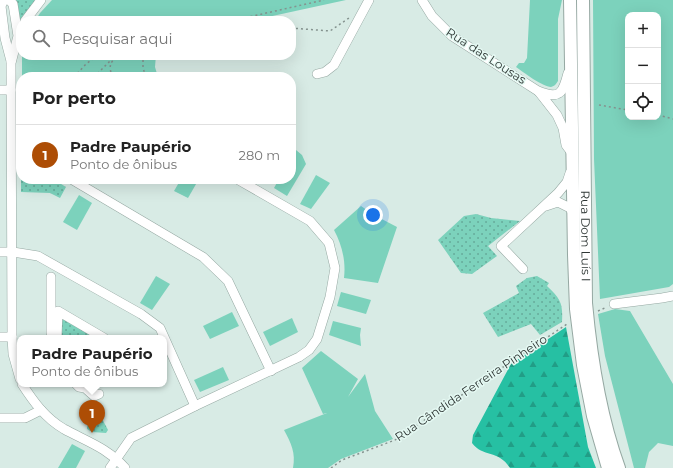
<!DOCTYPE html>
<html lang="pt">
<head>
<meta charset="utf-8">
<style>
  :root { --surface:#fff; --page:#f6f6f6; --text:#222; --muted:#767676; --line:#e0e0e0; --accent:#ad4d05 }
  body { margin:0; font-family:Montserrat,sans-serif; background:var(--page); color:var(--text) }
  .controls { position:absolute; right:12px; top:12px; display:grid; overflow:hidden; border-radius:8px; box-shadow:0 4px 16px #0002 }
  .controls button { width:36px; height:36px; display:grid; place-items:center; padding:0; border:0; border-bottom:1px solid var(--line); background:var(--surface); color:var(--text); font:20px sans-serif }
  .you { position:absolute; left:373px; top:215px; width:14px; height:14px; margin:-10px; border:3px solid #fff; border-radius:50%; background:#1a73e8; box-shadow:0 0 0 6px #1a73e833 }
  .badge { display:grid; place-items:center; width:26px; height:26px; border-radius:50%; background:var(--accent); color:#fff; font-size:13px; font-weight:700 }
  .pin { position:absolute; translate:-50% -33px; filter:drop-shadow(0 1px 2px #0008) }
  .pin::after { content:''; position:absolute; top:21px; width:14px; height:12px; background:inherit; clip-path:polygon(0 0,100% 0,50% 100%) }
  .popup { position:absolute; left:17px; top:335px; width:150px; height:52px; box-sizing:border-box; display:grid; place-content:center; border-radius:8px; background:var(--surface); filter:drop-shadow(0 1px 3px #0005); font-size:13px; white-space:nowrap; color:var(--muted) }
  .popup b { font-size:15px; color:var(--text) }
  .popup::after { content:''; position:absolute; left:50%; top:100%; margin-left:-8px; border:8px solid transparent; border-top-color:var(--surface) }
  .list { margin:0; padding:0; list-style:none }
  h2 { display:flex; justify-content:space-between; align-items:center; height:52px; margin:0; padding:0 16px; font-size:17px }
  h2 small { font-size:13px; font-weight:400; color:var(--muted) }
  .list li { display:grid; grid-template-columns:26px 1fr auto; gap:12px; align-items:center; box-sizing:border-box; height:60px; padding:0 16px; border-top:1px solid var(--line) }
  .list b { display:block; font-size:15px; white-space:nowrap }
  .list p { margin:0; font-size:13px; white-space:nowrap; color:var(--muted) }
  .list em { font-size:13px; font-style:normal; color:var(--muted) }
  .icon { flex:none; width:22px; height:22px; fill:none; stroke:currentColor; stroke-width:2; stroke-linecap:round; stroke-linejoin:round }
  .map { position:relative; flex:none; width:673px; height:468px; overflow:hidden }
  .search { position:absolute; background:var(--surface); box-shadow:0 4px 16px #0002; left:16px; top:16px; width:280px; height:44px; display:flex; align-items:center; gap:10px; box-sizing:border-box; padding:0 14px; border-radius:16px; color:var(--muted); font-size:15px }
  .panel { position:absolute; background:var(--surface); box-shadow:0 4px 16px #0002; left:16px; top:72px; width:280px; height:112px; border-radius:16px }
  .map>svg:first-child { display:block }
</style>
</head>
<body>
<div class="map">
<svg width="673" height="468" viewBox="0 0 673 468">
  <defs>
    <pattern id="forest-firs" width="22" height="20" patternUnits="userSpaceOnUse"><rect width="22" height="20" fill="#26c0a3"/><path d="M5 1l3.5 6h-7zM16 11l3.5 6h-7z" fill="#219d86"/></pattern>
    <pattern id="garden-dots" width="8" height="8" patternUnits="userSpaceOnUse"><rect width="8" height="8" fill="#7cd2bc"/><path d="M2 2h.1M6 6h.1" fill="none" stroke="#66ab9a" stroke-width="1.8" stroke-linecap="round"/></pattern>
  </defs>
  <rect width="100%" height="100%" fill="#d8ebe5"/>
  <g fill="#7cd2bc" fill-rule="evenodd">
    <polygon points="52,0 346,0 249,21 35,21 40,13"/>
    <path d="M530 0H562L558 19V81C556 84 555 86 551 87 543 87 523 72 516 67L519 63H524L527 58Z"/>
    <path d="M593 0H673V284L669 287 600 299 594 159ZM628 15H658V117H628Z"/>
    <polygon points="22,55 156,55 155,67 158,77 22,77"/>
    <polygon points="296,150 302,155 306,164 287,196 274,188 279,179 291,179 291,159"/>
    <polygon points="316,175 330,183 311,209 300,204"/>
    <polygon points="181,179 199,179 188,198 174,191"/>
    <polygon points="79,195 92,203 77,230 63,222"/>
    <path d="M361 206 374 215 397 227 378 283 344 278C346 261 342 245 334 230Z"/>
    <polygon points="156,276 170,284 152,310 140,303"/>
    <polygon points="341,292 371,300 366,314 337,306"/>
    <polygon points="615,309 630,311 673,384 673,446 658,443 649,452 645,468 634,468 605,356 598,314"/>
    <polygon points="232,312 239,326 210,339 203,326"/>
    <polygon points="292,318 298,332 270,346 263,332"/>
    <polygon points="333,321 361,328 360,335 361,346 329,335"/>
    <path d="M321 351 358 379 348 397 365 374 375 411 393 439 341 459 328 468H293C296 453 291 443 284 430L327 413 323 414 302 368Z"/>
    <polygon points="223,367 229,380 200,392 194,380"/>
    <polygon points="72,444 85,451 76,468 58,468"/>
  </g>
  <path fill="url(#forest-firs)" d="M566 327 588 447 596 468H510C498 449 483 458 472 443L473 435 511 364Z"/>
  <g fill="url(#garden-dots)">
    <polygon points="16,0 35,0 19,23"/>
    <polygon points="21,179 53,179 66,187 60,198 50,193 21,192"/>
    <polygon points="476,214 491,218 520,221 488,246 497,256 472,274 461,273 438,240 464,216"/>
    <path d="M537 276 549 283 547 286C561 299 563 304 562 322L540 335 531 324 498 337 483 313 519 293 516 286 527 278Z"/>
    <polygon points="63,319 92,336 91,338 60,338 60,324"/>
    <polygon points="96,411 98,411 108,430 106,433 92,432 87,429 87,427"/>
  </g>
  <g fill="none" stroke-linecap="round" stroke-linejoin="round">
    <defs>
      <g id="minor">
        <polyline points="4,0 1,6 5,38 11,61"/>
        <polyline points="9,0 13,4 18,36 11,63 12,337 13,354 20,379"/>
        <path d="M422 0 432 16 452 36 538 91C560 100 563 93 568 73"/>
        <polyline points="25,21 41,0"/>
        <polyline points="317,74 325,72 334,65 369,0"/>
        <polyline points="0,90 11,90"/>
        <polyline points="539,92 557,115 563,128 566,145 572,153"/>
        <polyline points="71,179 203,257 228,281 271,371"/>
        <polyline points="546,206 558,202 570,208 573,213"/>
        <polyline points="0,252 13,252 38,256 141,314 160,328 195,406"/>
        <polyline points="523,269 501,246 558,193 567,182 570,173"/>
        <polyline points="614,304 662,298 673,296"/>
        <polyline points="51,333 51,277"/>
        <polyline points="0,337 12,337"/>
        <polyline points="57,338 58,311 104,338"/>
        <path d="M22 384C33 401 45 418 64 429 86 441 108 448 125 468"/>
        <polyline points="76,384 79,387 85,388 94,396 99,394"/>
        <polyline points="0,418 25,418 41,410"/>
        <polyline points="110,468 131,438 195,406 299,357 309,350 317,339 330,297 335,268 329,243 310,221 237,179"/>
      </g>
      <g id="major">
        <polyline points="570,0 574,255 576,309 583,365 593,416 608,468"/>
        <path id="s1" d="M583 0 586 303C591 358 600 416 619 468"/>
      </g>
    </defs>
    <use href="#minor" stroke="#95a8a2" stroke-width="10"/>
    <use href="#major" stroke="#95a8a2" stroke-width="14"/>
    <g stroke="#85938f" stroke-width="1.5" stroke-dasharray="2 3" stroke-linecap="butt">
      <polyline points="231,21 324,0"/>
      <polyline points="291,28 330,31 349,18"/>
      <polyline points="143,55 143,68 146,77"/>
      <polyline points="74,77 86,64 98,55"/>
      <polyline points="94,77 110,61"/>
      <path d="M112 77C109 65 109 63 119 55"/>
      <polyline points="599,105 628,110"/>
      <polyline points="658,115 673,119"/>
      <polyline points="598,311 607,307"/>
      <polyline points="331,468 342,460 395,440 567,324"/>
    </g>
    <use href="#minor" stroke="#fff" stroke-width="9"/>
    <use href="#major" stroke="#fff" stroke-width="12"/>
  </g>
  <g text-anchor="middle" stroke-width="3" stroke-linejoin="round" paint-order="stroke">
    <g font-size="12" fill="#2e3634" stroke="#e5f9f3">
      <text transform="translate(486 56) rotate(33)" y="4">Rua das Lousas</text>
      <text dy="4" stroke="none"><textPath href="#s1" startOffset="236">Rua Dom Luís I</textPath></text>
      <text transform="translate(471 388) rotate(-34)" y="4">Rua Cândida Ferreira Pinheiro</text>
    </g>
  </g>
</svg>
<div class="controls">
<button>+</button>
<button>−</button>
<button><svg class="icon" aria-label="locate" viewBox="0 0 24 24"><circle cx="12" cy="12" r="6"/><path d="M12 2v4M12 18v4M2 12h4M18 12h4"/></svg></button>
</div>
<div class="you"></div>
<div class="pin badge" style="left:92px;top:433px">1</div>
<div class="popup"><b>Padre Paupério</b>Ponto de ônibus</div>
<div class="search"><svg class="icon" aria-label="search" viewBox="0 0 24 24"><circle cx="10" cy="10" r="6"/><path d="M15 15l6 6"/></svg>Pesquisar aqui</div>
<section class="panel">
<h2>Por perto<small></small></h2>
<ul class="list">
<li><span class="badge">1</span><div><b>Padre Paupério</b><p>Ponto de ônibus</p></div><em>280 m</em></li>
</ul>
</section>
</div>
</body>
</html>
